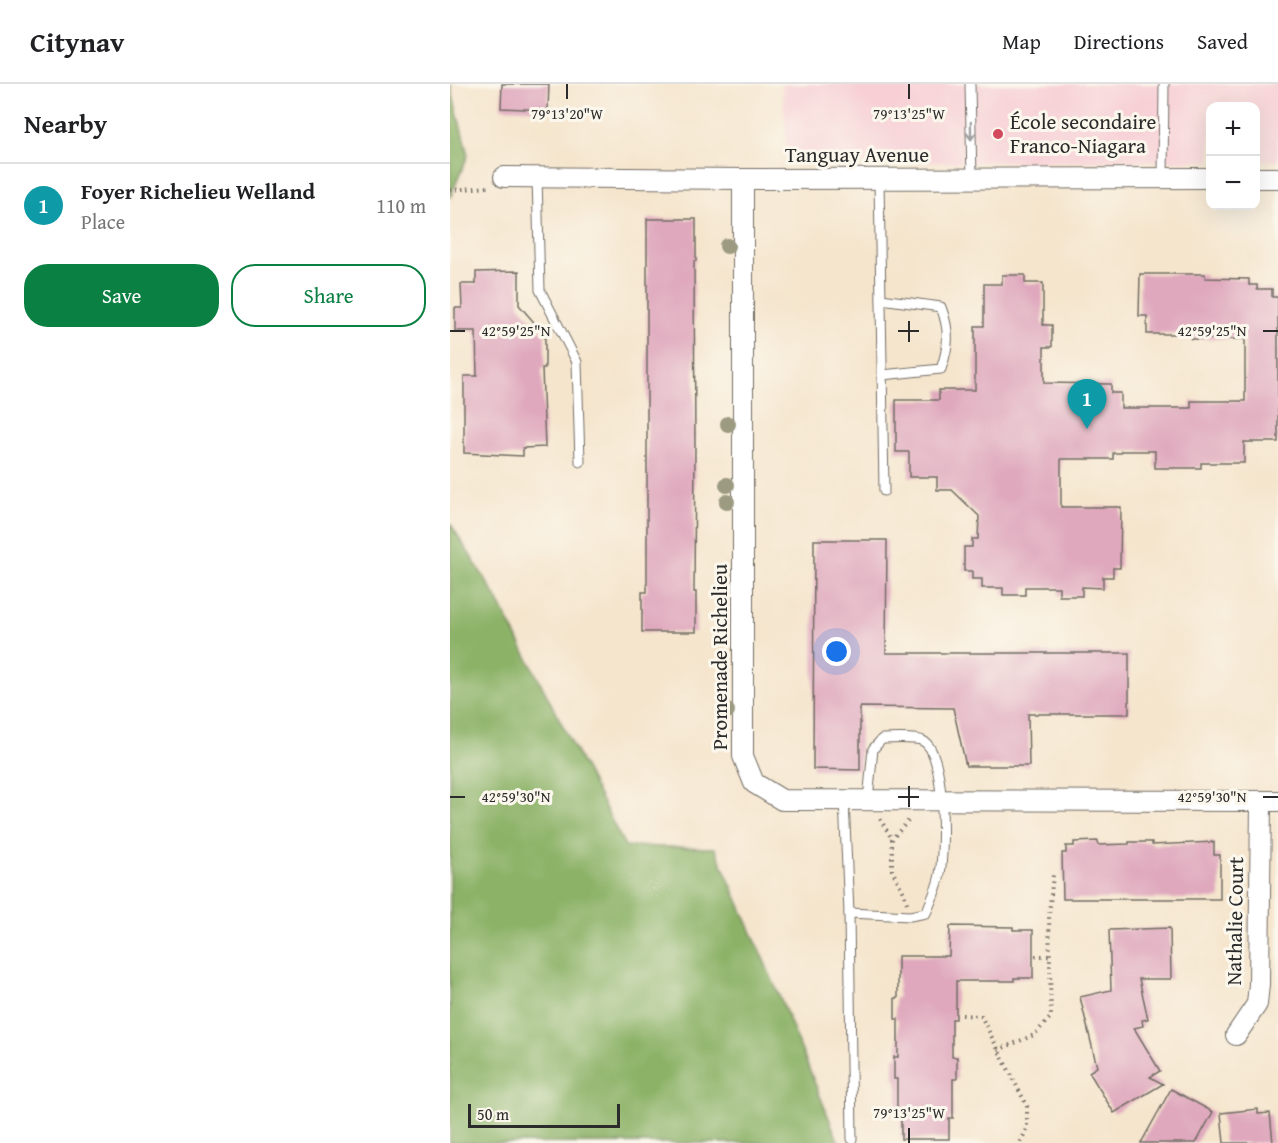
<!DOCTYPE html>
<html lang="en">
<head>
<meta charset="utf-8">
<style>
  :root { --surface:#fff; --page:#f2f2f2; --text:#202124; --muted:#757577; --line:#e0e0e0; --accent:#0b8043 }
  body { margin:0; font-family:"Gentium Book Plus",serif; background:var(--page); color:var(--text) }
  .controls { position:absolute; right:18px; top:18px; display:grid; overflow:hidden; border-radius:12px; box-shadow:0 6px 24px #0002 }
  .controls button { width:54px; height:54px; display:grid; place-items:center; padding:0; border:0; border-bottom:2px solid var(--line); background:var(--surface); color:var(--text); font:30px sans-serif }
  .scale { position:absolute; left:18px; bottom:15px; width:152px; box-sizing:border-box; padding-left:6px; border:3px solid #2b2b2b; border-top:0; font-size:16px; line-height:21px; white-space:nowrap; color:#2b2b2b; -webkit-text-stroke:4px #fbf7ec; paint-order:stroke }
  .you { position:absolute; left:387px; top:568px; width:21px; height:21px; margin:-15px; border:4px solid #fff; border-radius:50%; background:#1a73e8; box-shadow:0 0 0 9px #1a73e833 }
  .badge { display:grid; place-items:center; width:39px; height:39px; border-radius:50%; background:var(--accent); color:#fff; font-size:20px; font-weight:700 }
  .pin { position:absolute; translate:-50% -50px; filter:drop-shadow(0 2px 3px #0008) }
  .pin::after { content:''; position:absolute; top:32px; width:21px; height:18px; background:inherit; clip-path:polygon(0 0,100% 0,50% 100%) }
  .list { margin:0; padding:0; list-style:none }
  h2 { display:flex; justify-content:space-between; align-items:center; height:78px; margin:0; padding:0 24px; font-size:26px }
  h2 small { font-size:20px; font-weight:400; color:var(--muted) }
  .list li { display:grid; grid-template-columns:39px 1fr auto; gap:18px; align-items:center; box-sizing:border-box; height:84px; padding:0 24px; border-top:2px solid var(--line) }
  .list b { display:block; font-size:22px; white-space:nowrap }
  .list p { margin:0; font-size:20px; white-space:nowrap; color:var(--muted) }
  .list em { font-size:20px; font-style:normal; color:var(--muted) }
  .actions { display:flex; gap:12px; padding:18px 24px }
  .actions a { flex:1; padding:14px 0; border:2px solid var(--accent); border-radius:24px; text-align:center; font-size:21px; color:var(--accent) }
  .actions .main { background:var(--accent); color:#fff }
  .map { position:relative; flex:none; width:828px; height:1059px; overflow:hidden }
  header { display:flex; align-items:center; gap:36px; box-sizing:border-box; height:84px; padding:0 30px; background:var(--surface); border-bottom:2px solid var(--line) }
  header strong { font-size:28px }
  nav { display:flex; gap:33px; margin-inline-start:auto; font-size:21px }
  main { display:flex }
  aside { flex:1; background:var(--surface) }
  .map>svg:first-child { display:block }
</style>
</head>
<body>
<header>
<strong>Citynav</strong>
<nav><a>Map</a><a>Directions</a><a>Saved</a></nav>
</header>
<main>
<aside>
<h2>Nearby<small></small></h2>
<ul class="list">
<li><span class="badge" style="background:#0f9aa8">1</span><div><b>Foyer Richelieu Welland</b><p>Place</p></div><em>110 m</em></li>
</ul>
<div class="actions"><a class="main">Save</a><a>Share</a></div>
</aside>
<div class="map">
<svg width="828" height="1059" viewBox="0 0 828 1059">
  <rect width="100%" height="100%" fill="#fbf7ec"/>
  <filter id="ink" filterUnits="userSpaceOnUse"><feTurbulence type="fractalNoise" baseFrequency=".0167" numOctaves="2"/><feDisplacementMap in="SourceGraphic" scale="12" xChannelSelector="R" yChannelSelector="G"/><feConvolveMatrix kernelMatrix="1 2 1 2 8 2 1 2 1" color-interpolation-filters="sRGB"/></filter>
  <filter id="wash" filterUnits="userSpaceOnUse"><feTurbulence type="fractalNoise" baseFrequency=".008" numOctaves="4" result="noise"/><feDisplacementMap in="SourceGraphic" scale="24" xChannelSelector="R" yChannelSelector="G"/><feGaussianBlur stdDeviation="1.35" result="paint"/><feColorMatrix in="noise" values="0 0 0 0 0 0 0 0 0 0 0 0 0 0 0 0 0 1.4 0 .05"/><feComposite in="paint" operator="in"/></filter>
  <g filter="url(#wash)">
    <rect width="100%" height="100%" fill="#f5e5cd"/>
    <polygon fill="#f7cfd5" points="332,0 828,0 828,77 806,77 806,22 760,22 760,77 338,79"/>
    <g fill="#8cb267" stroke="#5c6e49" stroke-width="1.5">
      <polygon points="0,0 18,71 0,114"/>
      <polygon points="0,439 45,511 175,762 265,764 332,918 389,1059 0,1059"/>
    </g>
    <g id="blocks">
      <g fill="#dfa8bd">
        <polygon points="52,0 99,0 98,26 51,24"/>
        <polygon points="197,135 246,135 246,177 244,177 245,363 244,508 246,508 246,548 192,548 192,508 197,508"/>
        <polygon points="69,187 69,221 95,251 95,284 92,284 95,363 73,364 73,372 14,369 14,292 27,292 26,247 5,247 5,224 12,224 11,200 26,200 26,188"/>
        <polygon points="690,190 755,190 755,194 799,195 799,201 807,201 807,205 822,205 822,213 828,213 828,358 794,358 794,379 751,379 751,384 705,384 705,367 671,367 671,369 663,369 663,375 611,375 611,423 671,423 670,484 663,484 663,493 653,493 653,504 632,503 632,512 609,512 609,503 575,503 575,511 553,511 553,504 532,504 532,495 522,495 522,487 514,487 514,463 522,463 522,455 528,455 529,432 502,406 487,406 487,393 459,393 459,368 446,368 446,316 489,316 489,306 525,306 525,242 534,242 534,200 552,200 552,191 575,191 575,199 593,199 593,241 602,241 602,263 594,263 594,299 661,300 661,309 671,309 671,324 741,324 741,317 795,317 795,255 741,255 741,250 697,250 697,232 689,232"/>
        <polygon points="364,456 437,456 436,569 679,569 679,630 578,630 579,682 516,682 503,624 410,623 410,686 363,685"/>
        <polygon points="648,757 648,761 679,760 679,758 702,758 702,761 764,758 764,771 770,771 770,815 613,815 612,769 616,769 616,762 624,762 624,758"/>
        <polygon points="500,842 563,843 563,846 583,846 583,894 564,894 564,897 506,897 506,935 502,935 502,973 507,973 507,995 503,995 503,1034 499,1034 499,1055 451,1055 451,1034 447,1034 447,995 444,995 444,973 448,973 448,935 445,935 445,914 448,914 448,872 499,872"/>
        <polygon points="720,844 721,895 689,895 698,935 692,936 693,942 684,944 710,987 700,993 713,1000 664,1029 639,988 647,983 630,913 661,906 659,846"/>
        <polygon points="721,1005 763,1028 746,1059 691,1059"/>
        <polygon points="808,1025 808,1030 820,1029 823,1059 774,1059 771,1029"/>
      </g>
    </g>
  </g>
  <g filter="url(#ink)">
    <use href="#blocks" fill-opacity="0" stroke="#726c64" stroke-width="1.5"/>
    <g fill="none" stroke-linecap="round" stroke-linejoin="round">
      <defs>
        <g id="lane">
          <polyline points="520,0 522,95"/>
          <polyline points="87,93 90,206 127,278 130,378"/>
          <polyline points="713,94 714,0"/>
          <polyline points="429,95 434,407"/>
          <path d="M431 215 491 223C500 247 499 262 491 285L432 291"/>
          <polyline points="394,716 399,829 402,1055"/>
          <path d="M399 829 460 832 476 829C481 817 488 803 490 790 494 767 496 668 473 657 465 653 442 655 432 655L423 665 418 716"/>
        </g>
        <g id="street">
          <polyline points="54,93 293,95 760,94"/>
          <polyline points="806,94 828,94"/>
          <polyline points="293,95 293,672 304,699 332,716 828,717"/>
          <polyline points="786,951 807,920 809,900 811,718"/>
        </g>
      </defs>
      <use href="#lane" stroke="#726c64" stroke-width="11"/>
      <use href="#street" stroke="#726c64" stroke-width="22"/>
      <g stroke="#726c64" stroke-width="4" stroke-dasharray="1.5 4.5" stroke-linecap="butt">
        <polyline points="0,106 38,103"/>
        <polyline points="430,735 442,755"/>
        <polyline points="457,819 454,809 442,786 442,755 460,735"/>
        <polyline points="585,872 600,872"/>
        <polyline points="512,931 531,932 577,1022 577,1045 570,1059"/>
        <polyline points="548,966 584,951 601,933 599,830 603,791"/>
      </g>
      <use href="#lane" stroke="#fff" stroke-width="9"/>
      <use href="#street" stroke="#fff" stroke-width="20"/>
    </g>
    <g fill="#9c9a81">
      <circle cx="277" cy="162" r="8"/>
      <circle cx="278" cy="340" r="8"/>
      <circle cx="277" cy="401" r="8"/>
      <circle cx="277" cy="418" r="8"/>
      <circle cx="277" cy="627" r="8"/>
    </g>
    <defs><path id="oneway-shaft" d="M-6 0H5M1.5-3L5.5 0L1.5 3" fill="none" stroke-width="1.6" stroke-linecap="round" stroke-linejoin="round" transform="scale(1.5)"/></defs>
    <use stroke="#a0a0a0" href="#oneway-shaft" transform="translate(521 47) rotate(89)"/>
  </g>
  <path fill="none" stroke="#2b2b2b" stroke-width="2" d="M117 0V15M459 0V15M459 237V258M0 247H15M448 247H469M813 247H828M459 702V723M0 713H15M448 713H469M813 713H828M459 1044V1059"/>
  <circle fill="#d1495b" stroke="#fbf7ec" stroke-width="2" cx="548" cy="50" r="6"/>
  <g text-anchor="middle" stroke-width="6" stroke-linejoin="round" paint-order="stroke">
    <g font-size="21" fill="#2b2b2b" stroke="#fbf7ec" text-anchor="start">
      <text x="560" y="45">École secondaire<tspan x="560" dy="24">Franco-Niagara</tspan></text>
    </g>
    <g font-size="21" fill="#2b2b2b" stroke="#fbf7ec">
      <text x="407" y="78">Tanguay Avenue</text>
      <text transform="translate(270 573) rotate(-90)" y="7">Promenade Richelieu</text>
      <text transform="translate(785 837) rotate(-89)" y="7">Nathalie Court</text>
    </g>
  </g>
  <g font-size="15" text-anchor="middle" fill="#2b2b2b" stroke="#fbf7ec" stroke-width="6" stroke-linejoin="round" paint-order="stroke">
    <text x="117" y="35">79°13'20"W</text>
    <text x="459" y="35">79°13'25"W</text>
    <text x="762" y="252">42°59'25"N</text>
    <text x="66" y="252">42°59'25"N</text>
    <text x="762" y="718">42°59'30"N</text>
    <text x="66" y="718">42°59'30"N</text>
    <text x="459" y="1034">79°13'25"W</text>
  </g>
</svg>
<div class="controls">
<button>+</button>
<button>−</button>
</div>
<div class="scale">50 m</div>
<div class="you"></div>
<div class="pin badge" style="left:637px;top:345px;background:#0f9aa8">1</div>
</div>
</main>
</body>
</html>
